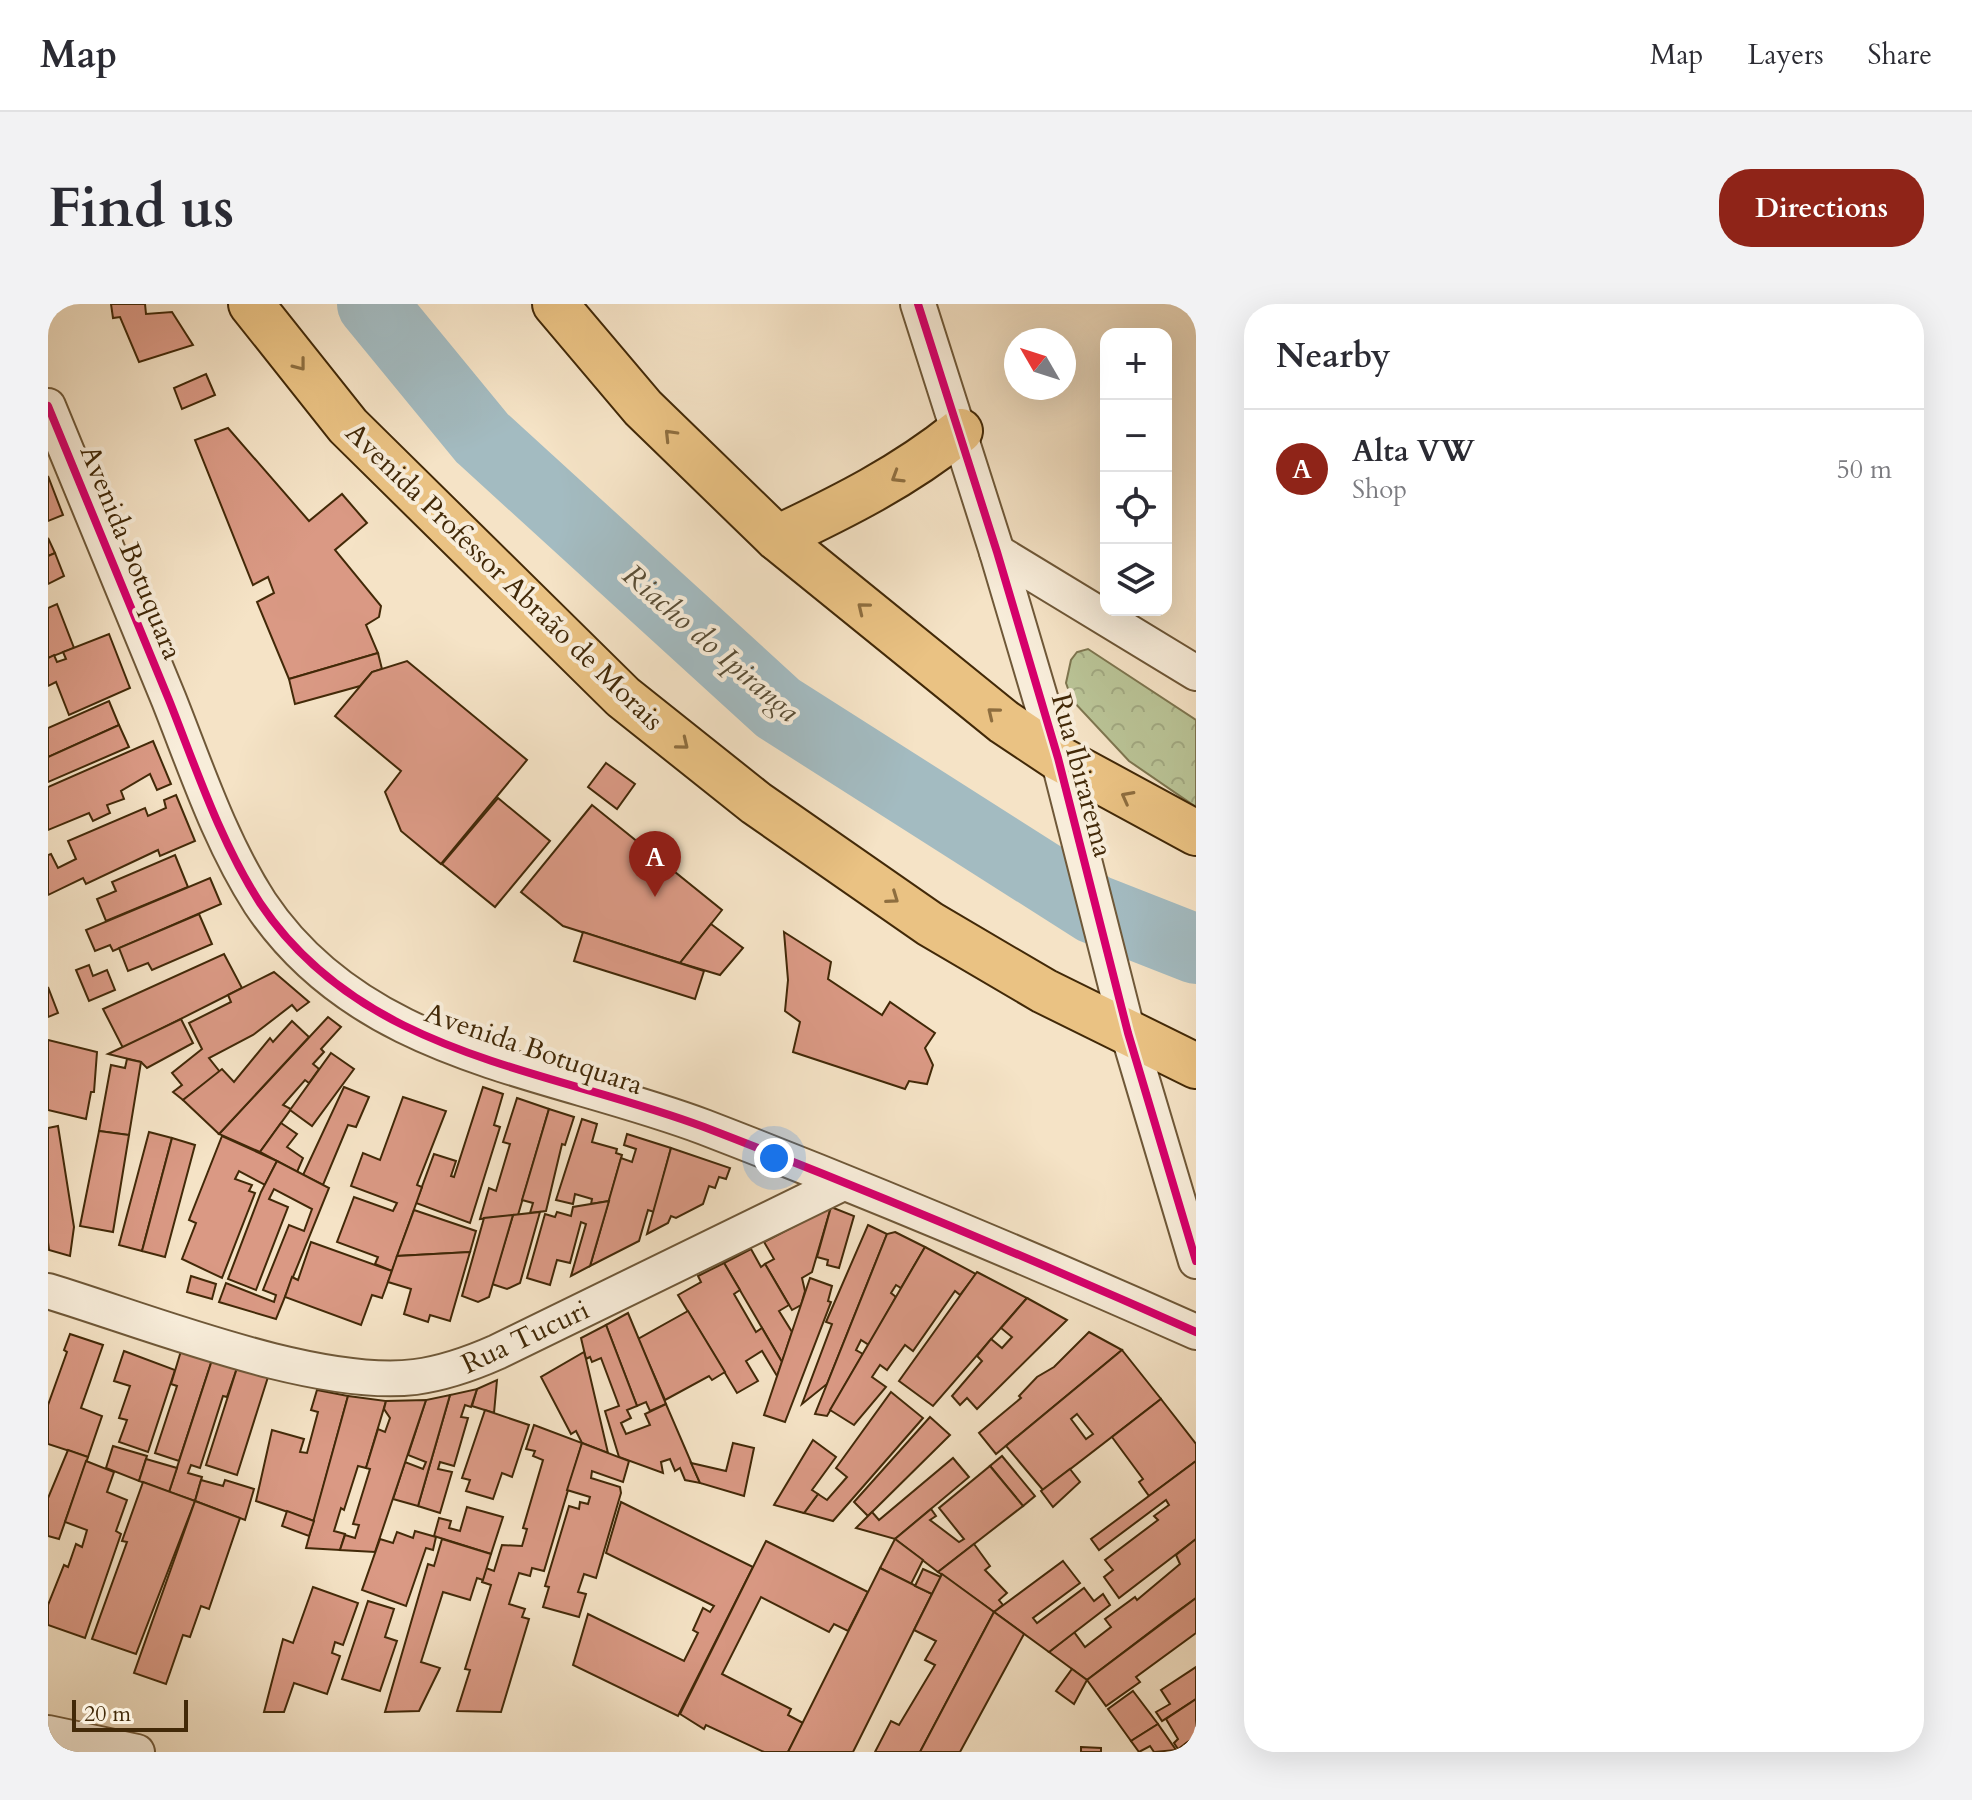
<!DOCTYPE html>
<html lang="en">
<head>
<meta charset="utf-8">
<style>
  :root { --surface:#fff; --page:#f2f2f3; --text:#2b2b33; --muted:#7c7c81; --line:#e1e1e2; --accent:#8f2418 }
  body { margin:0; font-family:Cardo,serif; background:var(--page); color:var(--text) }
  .controls { position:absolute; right:24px; top:24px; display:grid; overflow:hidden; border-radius:16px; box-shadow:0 8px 32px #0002 }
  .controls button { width:72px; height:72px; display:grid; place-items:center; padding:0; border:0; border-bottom:2px solid var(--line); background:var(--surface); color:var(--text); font:40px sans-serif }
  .compass { position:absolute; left:956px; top:24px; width:72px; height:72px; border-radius:50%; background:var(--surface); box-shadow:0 8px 32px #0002; rotate:309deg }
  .scale { position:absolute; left:24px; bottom:20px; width:116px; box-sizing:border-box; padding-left:8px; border:4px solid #422908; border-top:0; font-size:22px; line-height:28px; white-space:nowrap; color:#422908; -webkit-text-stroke:6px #f8edda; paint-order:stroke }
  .you { position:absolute; left:726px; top:854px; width:28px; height:28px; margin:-20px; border:6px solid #fff; border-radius:50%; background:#1a73e8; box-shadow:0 0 0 12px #1a73e833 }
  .badge { display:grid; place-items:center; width:52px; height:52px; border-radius:50%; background:var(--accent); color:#fff; font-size:26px; font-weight:700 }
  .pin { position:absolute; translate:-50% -66px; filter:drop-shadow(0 2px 4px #0008) }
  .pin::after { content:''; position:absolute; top:42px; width:28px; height:24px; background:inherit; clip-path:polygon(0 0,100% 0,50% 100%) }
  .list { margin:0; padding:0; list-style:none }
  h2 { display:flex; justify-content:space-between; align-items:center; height:104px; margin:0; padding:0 32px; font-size:34px }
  h2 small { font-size:26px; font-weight:400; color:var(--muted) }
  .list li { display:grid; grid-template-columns:52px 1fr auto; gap:24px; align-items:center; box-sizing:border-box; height:120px; padding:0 32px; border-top:2px solid var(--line) }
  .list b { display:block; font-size:30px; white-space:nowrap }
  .list p { margin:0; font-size:26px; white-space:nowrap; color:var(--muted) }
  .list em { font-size:26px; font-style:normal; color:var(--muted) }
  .icon { flex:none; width:44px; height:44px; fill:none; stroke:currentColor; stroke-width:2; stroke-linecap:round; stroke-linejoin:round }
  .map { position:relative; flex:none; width:1148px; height:1448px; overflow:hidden; border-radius:32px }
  header { display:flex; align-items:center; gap:48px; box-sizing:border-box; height:112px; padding:0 40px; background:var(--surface); border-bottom:2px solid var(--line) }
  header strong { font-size:38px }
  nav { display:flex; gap:44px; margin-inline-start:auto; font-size:28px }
  .intro { display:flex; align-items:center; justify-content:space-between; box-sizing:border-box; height:192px; padding:0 48px }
  h1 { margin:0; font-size:56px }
  .button { padding:20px 36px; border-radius:32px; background:var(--accent); color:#fff; font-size:28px; font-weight:700 }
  main { display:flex; gap:48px; padding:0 48px }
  aside { flex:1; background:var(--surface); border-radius:32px; box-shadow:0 8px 32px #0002 }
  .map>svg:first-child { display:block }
</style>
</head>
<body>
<header>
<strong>Map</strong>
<nav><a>Map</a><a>Layers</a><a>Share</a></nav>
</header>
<div class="intro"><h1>Find us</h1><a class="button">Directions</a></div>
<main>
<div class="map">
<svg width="1148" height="1448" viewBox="0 0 1148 1448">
  <defs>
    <pattern id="park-crowns" width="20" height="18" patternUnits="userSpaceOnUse" patternTransform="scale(2)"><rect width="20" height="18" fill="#bac497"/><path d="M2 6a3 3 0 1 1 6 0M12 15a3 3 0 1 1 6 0" fill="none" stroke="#a1a881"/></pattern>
  </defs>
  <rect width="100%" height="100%" fill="#f5e3c6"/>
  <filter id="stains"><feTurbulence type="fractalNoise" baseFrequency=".0025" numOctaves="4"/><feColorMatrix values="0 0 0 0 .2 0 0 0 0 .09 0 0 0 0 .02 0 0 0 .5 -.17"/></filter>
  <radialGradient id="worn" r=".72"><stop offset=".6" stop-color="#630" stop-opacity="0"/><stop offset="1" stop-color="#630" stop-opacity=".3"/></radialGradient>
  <polygon fill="url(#park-crowns)" stroke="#7e7650" stroke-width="2" points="1040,345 1148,416 1148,503 1081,457 1024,396 1018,379 1023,356 1029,348"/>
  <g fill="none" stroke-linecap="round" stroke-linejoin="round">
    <polyline stroke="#a3bbc1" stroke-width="70" points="324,0 434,134 730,404 1046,605 1148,645"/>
  </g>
  <g fill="#da9984" stroke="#422908" stroke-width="2" fill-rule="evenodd">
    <polygon points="63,0 97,0 98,10 124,8 145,41 91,58 72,13 65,14"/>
    <polygon points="158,70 167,91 134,105 126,84"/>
    <polygon points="180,124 261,217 294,190 319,219 287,246 333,302 331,313 318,321 330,349 241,375 209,298 226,289 220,273 205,281 147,136"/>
    <polygon points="0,172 15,211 0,217"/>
    <polygon points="0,234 7,249 0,252"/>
    <polygon points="7,249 16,272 0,280 0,252"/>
    <polygon points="9,300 26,344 0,354 0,304"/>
    <polygon points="61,330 82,384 21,411 8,378 0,382 0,354 6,351 9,358 18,355 15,348"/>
    <polygon points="330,349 334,365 324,368 312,382 247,400 241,375"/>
    <polygon points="359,357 479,456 393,560 353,527 337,488 353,467 287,412 324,368"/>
    <polygon points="61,397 71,421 0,453 0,424"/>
    <polygon points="71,421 81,443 0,478 0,453"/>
    <polygon points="105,437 123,480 109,486 102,470 73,487 76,495 59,501 62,509 45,517 41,509 0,526 0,483"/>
    <polygon points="558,459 587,480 569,505 540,483"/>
    <polygon points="128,491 147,537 112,552 110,546 38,580 35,574 0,591 0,551 3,550 10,564 28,555 20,537 97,504 100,512 118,504 116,496"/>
    <polygon points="450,494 502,537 447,603 394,560"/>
    <polygon points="544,501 674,606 632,659 515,622 473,588"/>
    <polygon points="127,551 140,583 58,617 49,595 68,587 64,578"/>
    <polygon points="162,574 173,600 65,647 62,641 47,647 38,626"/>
    <polygon points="151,610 164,640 104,666 100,659 80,667 71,644"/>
    <polygon points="663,620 695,644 672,671 632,659"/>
    <polygon points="535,628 656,667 647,695 526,657"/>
    <polygon points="736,628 783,658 780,675 834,711 842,698 887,729 877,744 885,761 879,780 861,777 857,785 745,748 752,718 737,707 740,676"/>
    <polygon points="176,650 194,684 75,744 55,705"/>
    <polygon points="41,661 45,672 59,666 67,686 41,697 28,666"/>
    <polygon points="226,668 261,698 249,707 244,701 205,731 161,754 172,768 135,796 125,788 134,781 124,769 154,745 141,719 183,698 180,691"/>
    <polygon points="0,683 10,709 0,713"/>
    <polygon points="280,713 293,723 273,745 276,748 265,760 271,765 261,779 257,776 235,801 243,805 212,848 171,830"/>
    <polygon points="133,715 145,739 99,764 93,758 60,750"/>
    <polygon points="244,717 261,733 171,830 135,796 174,765 186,778 222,734 225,738"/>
    <polygon points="0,736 49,748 46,788 43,788 38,815 0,806"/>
    <polygon points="283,749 306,765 264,822 242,806"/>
    <polygon points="79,755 93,758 81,831 51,827 63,761 77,764"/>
    <polygon points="296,783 321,793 308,823 300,821 275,881 255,871"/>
    <polygon points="435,783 455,790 446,821 452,823 422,919 368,899 386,850 408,857 403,872 406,873"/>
    <polygon points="355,793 398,807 369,881 374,883 344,967 327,960 330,953 289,938 306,893 345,907 349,899 303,882 315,849 332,856"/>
    <polygon points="469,794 501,805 470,911 432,915 441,884 448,887 462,840 455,838"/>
    <polygon points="501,805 526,813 517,841 514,840 498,907 482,909 485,899 474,896"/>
    <polygon points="534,815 549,820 544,838 569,845 568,849 574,851 561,897 543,900 544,895 527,890 525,900 508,896"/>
    <polygon points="233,819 249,830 239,843 255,854 249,868 212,848"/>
    <polygon points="10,822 26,923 22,952 1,946 0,938 0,824"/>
    <polygon points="51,827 81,831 65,928 32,922"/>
    <polygon points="101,828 124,834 94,947 71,941"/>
    <polygon points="579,830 623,844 606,908 600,906 591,937 542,962 573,854 584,858 588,845 576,841"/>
    <polygon points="174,832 229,857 217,881 191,867 187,875 204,881 201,887 207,889 174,974 134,955 148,919 141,916"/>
    <polygon points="124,834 147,841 117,953 94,947"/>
    <polygon points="623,844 682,864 678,875 671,873 667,884 661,882 655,900 628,914 623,912 620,919 599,930"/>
    <polygon points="229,857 281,884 228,1015 171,998 178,979 226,998 228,991 215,986 241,921 256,927 264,905 226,885 221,895 240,903 208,986 180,975 213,888"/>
    <polygon points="561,897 542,962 523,972 538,920 533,918 522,959 509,956 502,981 479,974 497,910 507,913 509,908 523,912 525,903"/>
    <polygon points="783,903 764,968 754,974 757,987 753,1001 744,1006 717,960 726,955 716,938"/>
    <polygon points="783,903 806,912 791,964 779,961 780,956 769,953"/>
    <polygon points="366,906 428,927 422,948 349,952"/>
    <polygon points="492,908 472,979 459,985 444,980 465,911"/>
    <polygon points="465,911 441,993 430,998 414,992 436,914"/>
    <polygon points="820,921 839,930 779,1080 754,1100 784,1020 778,1018"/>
    <polygon points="847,928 877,943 853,984 848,981 843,989 848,993 821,1041 813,1036 808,1046 815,1050 779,1112 767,1110 839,930"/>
    <polygon points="263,938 344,967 334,994 324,991 313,1021 237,993 244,973 250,976"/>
    <polygon points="877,943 928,970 912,991 907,987 865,1047 857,1041 839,1066 832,1061 824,1073 838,1083 806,1121 782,1106"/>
    <polygon points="703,945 713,963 717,960 741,1001 731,1007 744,1028 734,1058 676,959"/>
    <polygon points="422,948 402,1017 382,1011 380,1018 356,1010 363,985 340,978 349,952"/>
    <polygon points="676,959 692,986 686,990 708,1028 714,1024 734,1058 729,1072 714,1047 698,1057 710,1077 689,1089 630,991 653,978 650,972"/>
    <polygon points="929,968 979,994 885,1102 851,1077"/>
    <polygon points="143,972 168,980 164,995 139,988"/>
    <polygon points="762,974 784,982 780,997 783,998 737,1118 716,1111"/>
    <polygon points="979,994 1019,1016 929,1105 919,1094 912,1101 904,1092 934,1057 929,1052 943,1035 954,1044 964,1033 953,1024"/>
    <polygon points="640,1007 677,1068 664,1076 661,1072 617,1096 590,1035"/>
    <polygon points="580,1009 618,1100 602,1107 598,1098 589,1102 558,1021"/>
    <polygon points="558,1021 589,1102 579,1106 583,1114 573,1119 578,1130 602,1121 597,1110 618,1100 652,1179 637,1176 632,1164 627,1167 622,1155 613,1158 615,1169 571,1153 557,1107 571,1102 553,1054 544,1058 542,1053 538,1055 533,1034"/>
    <polygon points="1041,1028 1074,1046 948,1150 931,1129 973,1094 971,1092 989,1073 1006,1063"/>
    <polygon points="22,1030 55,1041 33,1104 54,1112 40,1153 0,1140 0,1101 19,1048 16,1046"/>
    <path d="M1074 1046 1113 1095 995 1186 958 1142ZM1029 1110 1045 1130 1038 1135 1023 1115Z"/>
    <polygon points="76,1047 127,1066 100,1148 71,1138 79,1116 71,1114 82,1082 66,1077"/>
    <polygon points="133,1047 164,1056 131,1157 107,1149 129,1082 123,1080"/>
    <polygon points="536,1048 538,1055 560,1149 534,1139 528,1127 523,1130 493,1073"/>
    <polygon points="164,1056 189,1064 179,1093 175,1092 152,1164 143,1161 140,1169 154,1173 147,1197 121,1188"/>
    <polygon points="189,1064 220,1073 189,1171 158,1161"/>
    <polygon points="449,1076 446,1109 424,1102 429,1085"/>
    <polygon points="429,1085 423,1103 417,1101 413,1113 420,1114 406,1162 392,1158 390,1165 404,1168 392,1209 370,1202 402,1091"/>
    <polygon points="269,1086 300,1092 266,1217 208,1197 224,1126 256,1135 252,1148 259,1149 270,1108 263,1106"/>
    <polygon points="843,1088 875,1114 785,1217 756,1209 770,1190 779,1196 799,1173 788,1164"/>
    <polygon points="402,1091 370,1202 345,1195 357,1158 375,1165 378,1158 360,1151 378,1096"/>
    <polygon points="300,1092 338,1097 318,1164 310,1162 296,1206 293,1204 286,1227 297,1230 292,1246 258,1244"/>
    <polygon points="1113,1095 1148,1140 1148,1157 1101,1192 1091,1178 1095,1175 1064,1133"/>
    <polygon points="378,1096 327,1248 292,1246 297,1231 307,1234 311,1221 305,1220 322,1165 318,1164 330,1125 337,1128 342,1114 336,1105 338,1097"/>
    <polygon points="437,1106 481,1121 464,1173 454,1169 445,1195 418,1187 422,1176 414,1174"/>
    <polygon points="882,1113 902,1131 820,1212 806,1198"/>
    <polygon points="486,1121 534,1139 496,1267 484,1264 482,1272 471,1269 461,1300 477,1305 474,1313 481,1315 453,1408 409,1407 422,1366 417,1365 443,1281 434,1278 438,1264 446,1267 454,1241 474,1242 479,1225 475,1224 495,1156 485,1152 487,1147 478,1145"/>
    <polygon points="765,1136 788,1153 764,1186 770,1190 756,1209 726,1201"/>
    <polygon points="534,1139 581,1157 575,1178 544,1167 543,1174 572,1183 573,1189 548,1274 536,1270 530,1288 538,1290 531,1313 495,1303 501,1283 497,1282 521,1202 531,1205 532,1198 540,1200 542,1193 519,1186"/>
    <polygon points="685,1139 706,1144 696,1192 652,1179 643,1159 678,1167"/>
    <polygon points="65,1142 99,1152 91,1177 58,1164"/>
    <polygon points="20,1146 40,1153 11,1235 0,1232 0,1194"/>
    <polygon points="954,1152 987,1192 975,1202 942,1162"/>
    <polygon points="905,1154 921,1173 847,1235 808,1224 824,1208 831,1216"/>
    <polygon points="98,1155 129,1164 121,1188 91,1177"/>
    <polygon points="38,1157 66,1168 59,1188 79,1196 68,1227 73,1230 37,1334 0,1321 0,1301 16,1261 20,1263 28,1240 34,1243 39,1226 17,1218"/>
    <polygon points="1148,1157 1148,1235 1071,1294 1056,1273 1065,1266 1057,1256 1110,1216 1106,1212 1121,1201 1118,1196 1051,1246 1043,1235"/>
    <polygon points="942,1162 975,1202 890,1268 847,1235 883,1205 888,1212 882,1216 911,1238 916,1235 891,1204"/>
    <polygon points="1022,1165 1032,1178 1005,1203 993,1187"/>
    <polygon points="153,1176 175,1182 177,1176 206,1185 197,1216 147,1197"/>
    <polygon points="95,1178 147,1197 88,1350 44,1335 79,1238 74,1237"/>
    <polygon points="147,1197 192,1214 161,1305 153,1302 142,1333 135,1331 118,1380 86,1369"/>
    <polygon points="573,1198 705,1263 630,1412 525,1361 540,1310 636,1357 650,1329 645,1326 655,1304 662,1308 666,1302 558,1249"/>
    <polygon points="419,1203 455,1213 443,1250 386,1232 391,1214 403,1217 401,1224 412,1227"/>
    <polygon points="239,1207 266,1217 261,1232 234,1222"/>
    <polygon points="367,1227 388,1233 385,1246 378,1244 358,1302 314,1286 332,1235 345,1239 349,1228 365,1234"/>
    <polygon points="394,1235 443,1250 435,1276 429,1274 422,1296 395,1288 373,1358 392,1364 371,1407 337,1408 380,1260 386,1262"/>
    <polygon points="847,1235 875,1256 863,1280 832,1264"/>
    <polygon points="1148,1235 1148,1294 1123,1312 1039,1376 1001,1348 1026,1328 1037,1343 1063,1323 1057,1315 1087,1293 1089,1296 1132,1260 1128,1251"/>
    <polygon points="718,1237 820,1288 800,1327 786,1320 781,1328 713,1293 674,1370 743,1405 740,1411 755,1419 740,1448 716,1448 658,1421 656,1425 632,1410"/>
    <polygon points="926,1240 942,1262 937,1266 959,1289 951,1296 955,1301 946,1308 890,1268"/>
    <polygon points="1015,1257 1032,1279 985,1314 989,1319 1036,1284 1046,1297 1055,1290 1062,1301 1001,1348 946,1308"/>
    <polygon points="832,1264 884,1290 805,1448 740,1448"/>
    <polygon points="875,1265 893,1273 884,1290 867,1282"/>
    <polygon points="894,1270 946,1308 872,1448 827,1448 843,1417 851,1421 887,1361 877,1356 888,1337 866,1326"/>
    <polygon points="265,1283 310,1299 295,1341 287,1338 284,1349 292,1352 279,1390 246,1379 236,1408 216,1408 235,1335 245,1339"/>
    <polygon points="1148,1294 1148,1329 1088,1373 1092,1378 1058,1402 1039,1376"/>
    <polygon points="320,1297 346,1305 337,1333 349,1337 332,1387 294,1375"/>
    <polygon points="946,1308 976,1330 912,1448 872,1448"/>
    <polygon points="1148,1363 1148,1395 1114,1417 1108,1408 1122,1400 1113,1386"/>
    <polygon points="1024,1365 1039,1376 1026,1400 1008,1387"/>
    <polygon points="1085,1387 1110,1420 1083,1437 1060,1405"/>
    <polygon points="1148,1395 1148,1432 1130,1445 1126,1439 1130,1435 1118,1415"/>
    <polygon points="1110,1420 1128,1446 1106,1448 1102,1442 1091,1448 1083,1437"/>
    <polygon points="1148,1432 1148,1448 1142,1448 1137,1440"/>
    <polygon points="1033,1443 1053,1444 1053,1448 1033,1448"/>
  </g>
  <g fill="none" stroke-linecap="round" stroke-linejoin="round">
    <defs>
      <g id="street">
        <polyline points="870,0 949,248 1010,454 1080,729 1148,957"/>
        <path d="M0 102C40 200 81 298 121 396 148 464 172 537 212 599 314 752 499 764 656 823 822 887 986 956 1148 1028"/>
        <polyline points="949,248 1148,369"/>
        <path d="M0 987C99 1017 267 1085 367 1073 397 1069 422 1060 449 1048L795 879"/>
        <polyline points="0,1429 89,1448"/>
      </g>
      <g id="primary">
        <polyline points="203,0 300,122 575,393 708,499 882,620 996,687 1148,762"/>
        <polyline points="507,0 595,104 729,234 956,418 1010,454 1148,529"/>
        <path d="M729 234C794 203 855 173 912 127"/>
      </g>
    </defs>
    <use href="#street" stroke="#6f5838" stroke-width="38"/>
    <use href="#primary" stroke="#422908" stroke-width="48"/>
    <use href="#street" stroke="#f8edda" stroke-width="34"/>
    <use href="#primary" stroke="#eac283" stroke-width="44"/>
    <defs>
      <g id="cycleway">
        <polyline points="870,0 949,248 1010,454 1080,729 1148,957"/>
        <path d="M0 102C40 200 81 298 121 396 148 464 172 537 212 599 314 752 499 764 656 823 822 887 986 956 1148 1028"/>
      </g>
    </defs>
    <use href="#cycleway" stroke="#f8edda" stroke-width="13"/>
    <use href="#cycleway" stroke="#d6006c" stroke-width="8"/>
  </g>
  <defs><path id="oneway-chevron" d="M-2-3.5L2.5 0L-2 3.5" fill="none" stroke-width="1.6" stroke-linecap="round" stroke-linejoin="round" transform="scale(2)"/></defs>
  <g stroke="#8e6e3f">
    <use href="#oneway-chevron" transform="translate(252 61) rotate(52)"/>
    <use href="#oneway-chevron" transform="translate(622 131) rotate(-134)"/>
    <use href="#oneway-chevron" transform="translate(849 173) rotate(148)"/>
    <use href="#oneway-chevron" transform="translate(815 304) rotate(-141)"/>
    <use href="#oneway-chevron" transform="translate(945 409) rotate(-141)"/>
    <use href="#oneway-chevron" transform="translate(635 440) rotate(39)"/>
    <use href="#oneway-chevron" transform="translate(1079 493) rotate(-152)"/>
    <use href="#oneway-chevron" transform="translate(845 594) rotate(35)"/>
  </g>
  <g text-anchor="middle" stroke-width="8" stroke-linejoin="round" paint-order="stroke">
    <g font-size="28" fill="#422908" stroke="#f8edda">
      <text transform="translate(84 248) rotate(68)" y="10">Avenida Botuquara</text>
      <text transform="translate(457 272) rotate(44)" y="10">Avenida Professor Abraão de Morais</text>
      <text transform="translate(1035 471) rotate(75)" y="10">Rua Ibirarema</text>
      <text transform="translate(486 744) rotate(19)" y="10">Avenida Botuquara</text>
      <text transform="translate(477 1032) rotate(-25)" y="10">Rua Tucuri</text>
    </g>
    <g font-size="30" font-style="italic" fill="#5a4e36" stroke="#f8edda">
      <text transform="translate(663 339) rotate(41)" y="10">Riacho do Ipiranga</text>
    </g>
  </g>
  <rect width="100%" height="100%" filter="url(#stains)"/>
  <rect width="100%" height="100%" fill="url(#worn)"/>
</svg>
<div class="controls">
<button>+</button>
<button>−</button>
<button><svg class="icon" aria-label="locate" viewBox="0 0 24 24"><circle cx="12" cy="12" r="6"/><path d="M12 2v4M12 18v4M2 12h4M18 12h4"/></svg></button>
<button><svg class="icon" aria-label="layers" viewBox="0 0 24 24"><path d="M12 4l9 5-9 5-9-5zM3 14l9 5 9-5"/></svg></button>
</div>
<svg class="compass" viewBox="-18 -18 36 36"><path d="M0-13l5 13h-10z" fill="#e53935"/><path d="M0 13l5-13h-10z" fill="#7c7c81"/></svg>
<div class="scale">20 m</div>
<div class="you"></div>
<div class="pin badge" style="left:607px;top:593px">A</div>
</div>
<aside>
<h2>Nearby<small></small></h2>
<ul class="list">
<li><span class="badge">A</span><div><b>Alta VW</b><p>Shop</p></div><em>50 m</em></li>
</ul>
</aside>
</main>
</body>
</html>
